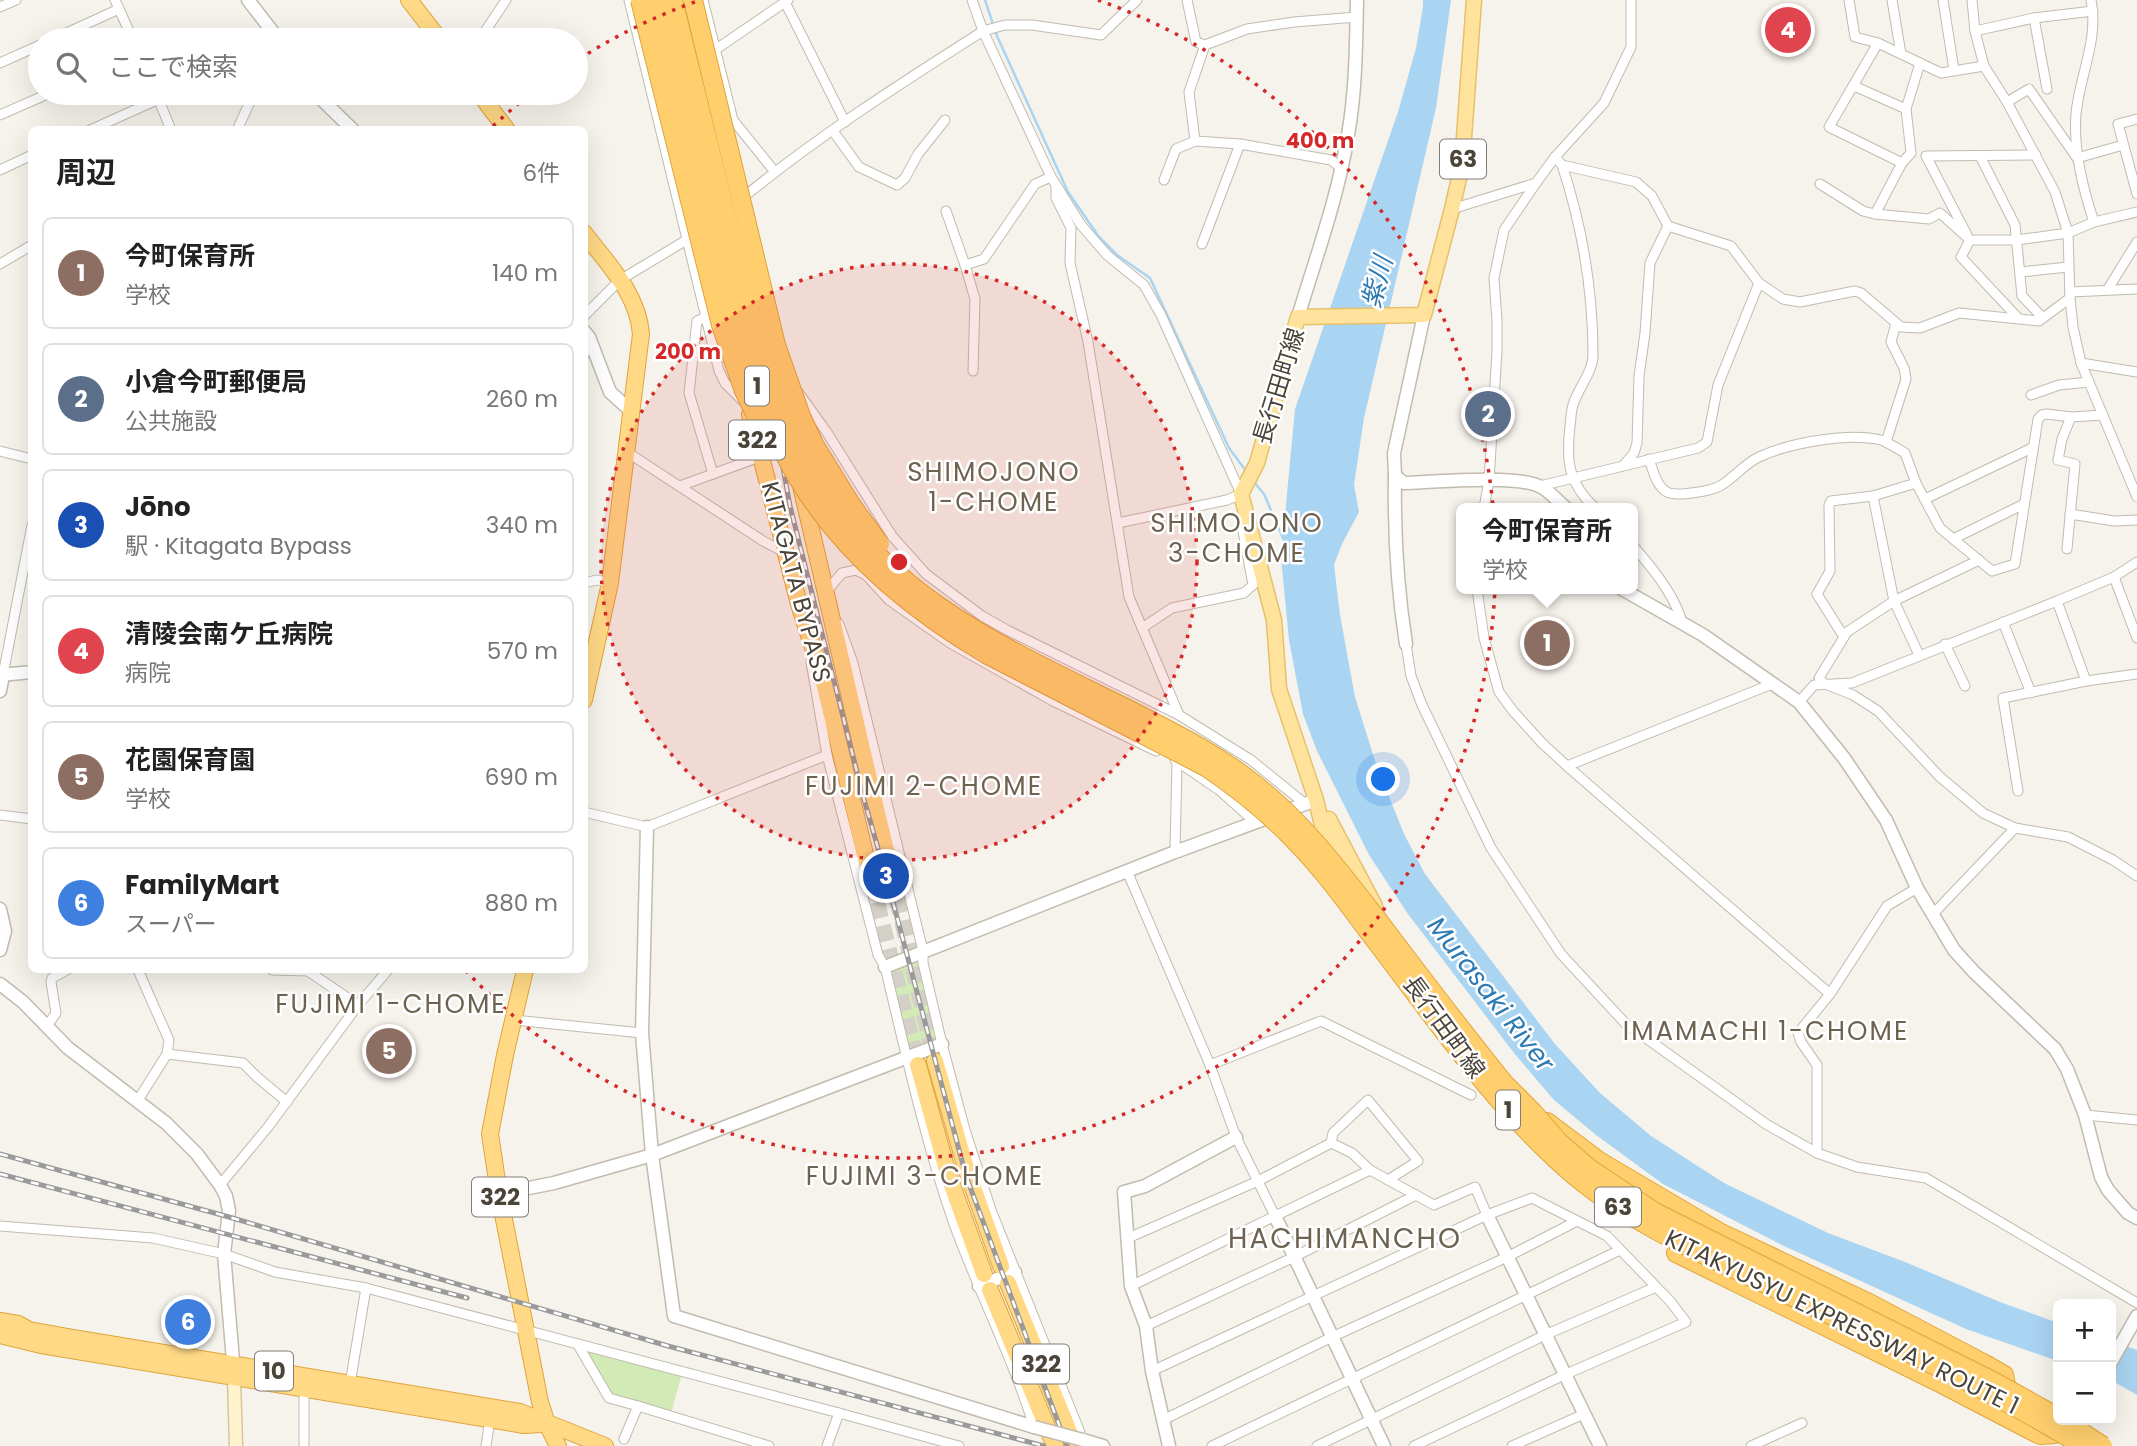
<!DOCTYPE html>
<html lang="ja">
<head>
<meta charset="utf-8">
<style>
  :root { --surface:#fff; --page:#f2f2f2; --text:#222; --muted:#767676; --line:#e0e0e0; --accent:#7c3aed }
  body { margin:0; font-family:Poppins,"Noto Sans JP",sans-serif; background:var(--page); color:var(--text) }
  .controls { position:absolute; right:21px; bottom:21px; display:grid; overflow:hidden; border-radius:10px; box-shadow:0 7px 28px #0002 }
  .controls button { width:63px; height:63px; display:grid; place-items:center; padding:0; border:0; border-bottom:2px solid var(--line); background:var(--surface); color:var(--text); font:35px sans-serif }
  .you { position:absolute; left:1384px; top:780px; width:24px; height:24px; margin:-18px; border:5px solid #fff; border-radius:50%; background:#1a73e8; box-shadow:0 0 0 10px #1a73e833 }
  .badge { display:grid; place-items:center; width:46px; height:46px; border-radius:50%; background:var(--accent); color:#fff; font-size:23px; font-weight:700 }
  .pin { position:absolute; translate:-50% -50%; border:4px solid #fff; box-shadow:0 2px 7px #0006 }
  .popup { position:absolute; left:1456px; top:503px; width:182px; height:91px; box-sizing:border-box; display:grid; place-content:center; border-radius:10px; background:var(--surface); filter:drop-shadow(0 2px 5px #0005); font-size:23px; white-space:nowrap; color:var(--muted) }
  .popup b { font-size:26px; color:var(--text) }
  .popup::after { content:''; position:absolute; left:50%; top:100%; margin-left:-14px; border:14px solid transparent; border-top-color:var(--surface) }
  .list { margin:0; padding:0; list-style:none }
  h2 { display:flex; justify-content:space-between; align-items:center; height:91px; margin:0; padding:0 28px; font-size:30px }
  h2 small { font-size:23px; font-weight:400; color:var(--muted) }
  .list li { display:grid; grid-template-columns:46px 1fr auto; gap:21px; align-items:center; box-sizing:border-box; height:112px; margin:0 14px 14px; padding:0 14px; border:2px solid var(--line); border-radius:10px }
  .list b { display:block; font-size:26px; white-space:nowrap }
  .list p { margin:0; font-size:23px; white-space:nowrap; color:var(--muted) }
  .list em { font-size:23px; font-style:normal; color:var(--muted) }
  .icon { flex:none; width:38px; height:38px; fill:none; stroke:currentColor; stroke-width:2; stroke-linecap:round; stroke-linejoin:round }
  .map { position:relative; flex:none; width:2137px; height:1446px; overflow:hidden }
  .search { position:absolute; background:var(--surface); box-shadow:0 7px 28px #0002; left:28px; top:28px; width:560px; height:77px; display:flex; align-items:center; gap:18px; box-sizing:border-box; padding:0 24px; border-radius:38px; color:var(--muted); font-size:26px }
  .panel { position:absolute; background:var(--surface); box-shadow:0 7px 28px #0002; left:28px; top:126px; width:560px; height:847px; border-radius:10px }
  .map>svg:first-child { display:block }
</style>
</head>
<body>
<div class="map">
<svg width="2137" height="1446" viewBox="0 0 2137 1446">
  <rect width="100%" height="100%" fill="#f6f3ec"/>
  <g fill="#d2eab5">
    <path d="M912 962 919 964 937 1036C932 1043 920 1048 911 1046L907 1041 890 975 895 969Z"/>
    <polygon points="582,1348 682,1374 671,1413 610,1396"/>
  </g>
  <g fill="#a9d4f2">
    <polygon points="1423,0 1451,0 1436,108 1364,418 1354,485 1359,512 1342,544 1334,565 1340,615 1355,697 1376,764 1404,834 1425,874 1555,1044 1600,1093 1651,1136 1724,1183 1828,1233 1905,1262 2000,1302 2058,1323 2058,1361 1966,1329 1784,1246 1663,1184 1596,1135 1554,1100 1514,1053 1408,914 1369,855 1317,751 1303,714 1289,640 1281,558 1295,409 1398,112 1416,48 1423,7"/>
    <polygon points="2111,1341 2137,1350 2137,1395 2111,1380"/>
  </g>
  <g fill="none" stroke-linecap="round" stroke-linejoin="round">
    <g stroke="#a9d4f2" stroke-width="2.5">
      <polyline points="985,0 997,36 1068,192 1099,237 1117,255 1150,278 1229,448 1246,471"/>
      <polyline points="1254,482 1264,494 1283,538"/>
    </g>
    <g stroke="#d4d0c8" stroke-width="16" stroke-dasharray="16 8" stroke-linecap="butt">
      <polyline points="891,874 935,1061"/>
      <polyline points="871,879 918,1065"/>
    </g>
    <defs>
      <g id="minor">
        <polyline points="115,0 133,40"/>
        <polyline points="629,0 719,371 725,383 744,402"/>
        <polyline points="703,0 733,120 775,172"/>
        <polyline points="972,0 983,31 1051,177 1081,225 1107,255 1144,285 1161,315 1241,494 1227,500 1118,523"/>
        <polyline points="1187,0 1196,42 1205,45 1247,29 1294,22 1357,17"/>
        <polyline points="1849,0 1855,37 1878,43 1941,73 1984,66"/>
        <polyline points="1892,0 1901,54"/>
        <polyline points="1943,0 1954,70"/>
        <polyline points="1972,0 1975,31 1984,66 2007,102 2055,192 2068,233 2070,298 2073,327 2081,363 2137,497"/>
        <path d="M2091 0C2098 35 2084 66 2078 100 2070 139 2082 186 2094 222"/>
        <polyline points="785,2 845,122"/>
        <polyline points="0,7 16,0"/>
        <polyline points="2034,18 2047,89"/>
        <polyline points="1975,31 2034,18 2093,11"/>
        <polyline points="51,40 119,9"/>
        <polyline points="476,40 484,33 506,0"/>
        <polyline points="715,50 788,0"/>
        <polyline points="0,63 40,45"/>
        <polyline points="1854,86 1906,109 1911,153 1902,163 1829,127 1878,43"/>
        <polyline points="156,93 171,130"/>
        <polyline points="2007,102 2029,89 2077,158 2123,145"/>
        <polyline points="1906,109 1920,63"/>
        <polyline points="0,115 50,93"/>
        <polyline points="2137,119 2118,124 2137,194"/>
        <polyline points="90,130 159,99"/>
        <polyline points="237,130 254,93"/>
        <polyline points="833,131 859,167 897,185 905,178 918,154 945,120"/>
        <polyline points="1195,141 1189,92 1205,45"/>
        <polyline points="1980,156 2015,225 2022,296 2043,318"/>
        <polyline points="1555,157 1562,165 1636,182 1652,196 1668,226 1731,246 1759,283 1783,299 1800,302 1855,291 1861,293 1901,327 1920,328 1959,313 2039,321 2070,298"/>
        <path d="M1562 165C1582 226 1593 291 1593 355 1593 372 1578 388 1573 405 1571 411 1571 419 1570 426 1566 461 1568 483 1595 508"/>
        <polyline points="0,170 32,155"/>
        <polyline points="1164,180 1176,149 1195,141 1240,144"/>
        <polyline points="1820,184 1863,211 1875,214 1929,219 1940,213 1970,240 2017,240 2068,233 2094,222 2137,212"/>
        <polyline points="1056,187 1056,198 1071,228 1070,263 1088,342 1129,597 1179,715"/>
        <path d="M739 201C815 138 900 84 983 31L1005 25H1032L1101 35 1137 0"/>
        <polyline points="1452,209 1536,183 1555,157 1604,103 1631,47 1631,0"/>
        <polyline points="946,211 965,265"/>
        <polyline points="1875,214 1902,163"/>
        <polyline points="1967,235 1926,156 2036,155"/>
        <polyline points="1970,240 1961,257 2019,319"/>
        <polyline points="1202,244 1240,144 1331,160 1341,168"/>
        <polyline points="0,264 32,245"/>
        <polyline points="2021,272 2068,267"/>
        <polyline points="2108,289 2137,242"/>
        <polyline points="2070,292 2137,289"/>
        <polyline points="584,316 620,280 698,233"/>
        <polyline points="706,317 697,321 689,393 713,474"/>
        <polyline points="584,355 589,339"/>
        <polyline points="2081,363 2137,372"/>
        <polyline points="973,371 975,299 965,265 984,259 1035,184 1051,177"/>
        <polyline points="798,392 826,431 892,536 926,574 982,616 1007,630 1179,715 1251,760 1304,803"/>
        <polyline points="2031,395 2059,385 2089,382"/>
        <polyline points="1886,442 1906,379 1904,368 1891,342 1896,323"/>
        <polyline points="0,451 32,459"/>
        <polyline points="627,452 763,541 784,552"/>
        <path d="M1649 459C1653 470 1656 486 1667 492 1676 497 1711 491 1720 486 1734 478 1744 464 1759 457 1789 443 1849 432 1881 440 1889 443 1898 449 1905 453L1916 483 1940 528 1992 571 2015 564 2038 419 2042 415 2047 414 2071 417 2103 415"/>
        <polyline points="1623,466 1634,453 1637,443 1639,376 1645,333 1650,263 1668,226"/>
        <polyline points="680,486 784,448"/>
        <polyline points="1540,486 1698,448 1707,442 1718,385 1759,283"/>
        <polyline points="1873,496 1894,601 1919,655"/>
        <polyline points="1925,499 2032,448"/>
        <polyline points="1484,508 1489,480 1497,351 1497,321 1494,278 1504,230 1536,183"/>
        <polyline points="2070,514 2114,521 2137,520"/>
        <polyline points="1953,539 2024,504"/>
        <path d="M1633 546C1651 566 1676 597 1682 623"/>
        <polyline points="2067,549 2075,464 2058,460 2062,439 2071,417"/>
        <polyline points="2114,577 2137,638"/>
        <polyline points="584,583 597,580 610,583"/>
        <polyline points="1477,589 1484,638 1499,692 1513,711 1543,744 1567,766 1830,994"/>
        <polyline points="826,592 842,573 856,570 866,575 889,600 950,643 1053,701 1156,751"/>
        <polyline points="2057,601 2086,681"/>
        <polyline points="2003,622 2031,693"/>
        <polyline points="839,624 853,663 923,951 923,963 942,1044 965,1130 991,1210 1083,1440"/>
        <polyline points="1142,628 1172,608 1244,593 1253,585 1243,531 1251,529"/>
        <polyline points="1844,637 1817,594 1830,571 1829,505 1831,501 1873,496 1916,483"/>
        <polyline points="1406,644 1411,676 1422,705 1491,848 1561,954 1625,1023 1766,1124 1817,1153 1857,1167 1926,1178 2137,1303"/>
        <polyline points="1945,644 1965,686"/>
        <path d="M811 662 827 755 878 955 885 967C906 1054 925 1141 954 1224 979 1293 1013 1358 1034 1427"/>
        <polyline points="3,675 32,525"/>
        <polyline points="1823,683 1853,695 1878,711 1940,777 1983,813 2015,828 2068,837 2113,860 2137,876"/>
        <polyline points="1823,683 1819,678 1847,632 1894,601 1979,560"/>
        <polyline points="1799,702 1814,685 1852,683 2057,601 2114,577 2137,562"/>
        <polyline points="1175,760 1219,790 1256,823"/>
        <polyline points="1567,766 1772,684"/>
        <polyline points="2018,791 2003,698 2086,681 2137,674"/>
        <polyline points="584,812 647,827 827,755"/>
        <polyline points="0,815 32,819"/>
        <polyline points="1175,852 1177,761"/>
        <polyline points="1127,871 1210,1065 1236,1137 1275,1216"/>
        <polyline points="1933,914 2015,828"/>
        <polyline points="272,970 308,971 358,1005"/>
        <polyline points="514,1020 642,1033"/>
        <polyline points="47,1026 56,1013 51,982 52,978 67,970"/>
        <polyline points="167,1054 243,1063 257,1077 287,1102"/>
        <polyline points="1210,1065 1321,1021 1471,1095"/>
        <polyline points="138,1100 167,1054 169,1040 138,970"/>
        <polyline points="2085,1115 2137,1120"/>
        <polyline points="1331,1143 1333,1133 1368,1100 1418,1161 1388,1180"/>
        <polyline points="1817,1153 1817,1065 1801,1042 1798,1033 1830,994 1887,906 1917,888"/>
        <polyline points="220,1185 268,1127 358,1005 388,970"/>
        <polyline points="0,1226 153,1238 224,1254 275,1272 366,1288 350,1384"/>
        <polyline points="1126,1239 1258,1181 1331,1143 1352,1153 1370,1170"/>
        <polyline points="1131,1286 1370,1170 1434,1205 1475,1187 1487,1215"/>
        <polyline points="366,1288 839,1413 959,1446"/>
        <polyline points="1146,1326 1294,1257 1416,1195"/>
        <polyline points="578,1345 609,1398 638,1406"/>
        <polyline points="1152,1371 1487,1215 1532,1198 1607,1236 1670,1301 1686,1322 1564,1375 1414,1446"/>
        <polyline points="1163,1420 1332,1337 1507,1257 1577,1221"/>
        <polyline points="624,1439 638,1406 769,1446"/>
        <polyline points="304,1446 304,1389"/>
        <polyline points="486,1446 490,1419"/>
        <polyline points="827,1446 839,1413"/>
        <polyline points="1212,1446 1620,1250"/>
        <polyline points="1317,1446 1545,1335 1656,1287"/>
        <polyline points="1512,1446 1584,1414"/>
        <polyline points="1751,1446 1802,1423"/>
      </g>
      <g id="tertiary">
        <polyline points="248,0 279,40"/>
        <polyline points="315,93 353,130"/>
        <path d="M1424 315 1394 453 1395 476 1404 483C1433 482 1518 474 1541 487 1550 491 1558 502 1566 508"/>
        <path d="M1298 317C1316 257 1338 197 1348 135 1356 90 1356 45 1357 0"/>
        <polyline points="584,331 589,337 610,392 632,412"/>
        <path d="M1395 476C1394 534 1397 587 1406 644"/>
        <polyline points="1622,589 1703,635 1799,702 1844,758 1886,820 1917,888 1954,950 1974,972 2055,1049 2067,1069 2085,1115 2101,1177 2108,1190 2128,1213 2137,1218"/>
        <polyline points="0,675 32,672"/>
        <polyline points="0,691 3,675"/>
        <polyline points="647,827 642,1033 652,1155 674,1316 1034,1427"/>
        <polyline points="0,909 5,931 0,950"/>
        <polyline points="885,967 1175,852 1316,800"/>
        <polyline points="0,984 23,1002 68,1048 166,1123 197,1154 220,1185 226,1196 229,1211 224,1254 234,1372"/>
        <polyline points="499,1194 554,1183 652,1155 942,1044"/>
        <polyline points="1487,1215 1600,1446"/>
        <polyline points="1275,1216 1384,1446"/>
        <polyline points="979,1286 1015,1272"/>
        <polyline points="2111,1362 2137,1316"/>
        <polyline points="1083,1440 1103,1446"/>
        <polyline points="1169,1446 1152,1371 1146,1326 1131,1286 1124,1192 1145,1186 1236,1137"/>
      </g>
      <polyline id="secondary" points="234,1378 236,1446"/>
      <g id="primary">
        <polyline points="1329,819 1375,906"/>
        <polyline points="1342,867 1322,825 1316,800 1279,689 1274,620 1241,494 1257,463 1298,317 1424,315 1452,209 1462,165 1474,0"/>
      </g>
      <g id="trunk">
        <polyline points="409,0 440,40"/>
        <polyline points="684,0 754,290"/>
        <polyline points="479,93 507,130"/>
        <path d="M584 233C608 264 638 294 641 334L610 583 584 700"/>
        <polyline points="750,414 799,604 824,682 871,879"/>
        <polyline points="801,486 891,874"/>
        <polyline points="525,970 505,1055 490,1134 499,1194 540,1402 547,1424 558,1446"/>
        <polyline points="935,1061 966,1168 1001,1266"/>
        <polyline points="918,1065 948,1174 984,1274"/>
        <polyline points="1008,1283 1075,1446"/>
        <polyline points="990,1290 1055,1446"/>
        <polyline points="0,1321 18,1324 29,1330 68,1337 520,1412 605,1446"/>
        <polyline points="0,1335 41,1345 524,1425 541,1424"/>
      </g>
      <g id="motorway">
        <polyline points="1547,1122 1599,1161 1721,1233 1869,1303 1985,1364 2004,1375 2006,1385"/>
        <polyline points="1676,1253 1940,1383 2040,1435 2055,1434"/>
      </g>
    </defs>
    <use href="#minor" stroke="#c2bbae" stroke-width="11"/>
    <use href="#tertiary" stroke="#c2bbae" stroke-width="15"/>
    <use href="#secondary" stroke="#d6c79b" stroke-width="15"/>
    <use href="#primary" stroke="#e6c16a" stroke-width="17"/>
    <use href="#trunk" stroke="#e0a43c" stroke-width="18"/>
    <use href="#motorway" stroke="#e0a43c" stroke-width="20"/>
    <use href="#minor" stroke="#fff" stroke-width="9"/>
    <use href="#tertiary" stroke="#fff" stroke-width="12"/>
    <use href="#secondary" stroke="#fff3cd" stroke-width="12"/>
    <use href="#primary" stroke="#ffe39c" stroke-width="14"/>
    <use href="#trunk" stroke="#ffd985" stroke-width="16"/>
    <use href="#motorway" stroke="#ffcf6e" stroke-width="18"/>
    <defs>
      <g id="rail">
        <polyline points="678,0 778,440 790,506 863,796 886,876 966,1176 1067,1446"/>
        <polyline points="0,1154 229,1217 668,1346 1044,1446"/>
        <polyline points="0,1174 467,1298"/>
      </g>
    </defs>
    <use href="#rail" stroke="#9a9a9a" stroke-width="5"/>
    <use href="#rail" stroke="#fff" stroke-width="2.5" stroke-dasharray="8" stroke-linecap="butt"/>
    <defs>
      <polyline id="tertiary-bridge" points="1034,1427 1083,1440"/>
      <g id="motorway-bridge">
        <polyline points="640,0 721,325 744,391 761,426"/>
        <path d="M658 0C678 79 697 158 717 237 735 311 751 387 785 455 829 542 903 605 986 654L1206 767C1237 788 1266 811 1293 839 1321 867 1344 899 1368 931 1433 1015 1494 1108 1576 1177 1633 1224 1702 1254 1768 1285 1873 1336 1981 1384 2081 1445"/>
        <path d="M673 0C692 79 712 158 732 238 752 319 770 403 814 475 890 599 1001 646 1126 708 1167 729 1207 749 1244 776 1299 816 1340 871 1381 924 1421 977 1462 1031 1504 1083L1533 1112 1559 1142 1589 1168 1655 1212 1993 1381 2058 1417"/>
        <polyline points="693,0 776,345 801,416 815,446 852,506 880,544"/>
        <polyline points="2063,1420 2103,1446"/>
      </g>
    </defs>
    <use href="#tertiary-bridge" stroke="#c2bbae" stroke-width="15" stroke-linecap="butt"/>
    <use href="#motorway-bridge" stroke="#e0a43c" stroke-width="20" stroke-linecap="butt"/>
    <use href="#tertiary-bridge" stroke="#fff" stroke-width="12"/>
    <use href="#motorway-bridge" stroke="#ffcf6e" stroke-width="18"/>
  </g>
  <circle cx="899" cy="562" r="298" fill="#d62828" fill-opacity=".12"/>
  <g fill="none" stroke="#d62828" stroke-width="3.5" stroke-dasharray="3.5 7">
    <circle cx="899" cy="562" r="298"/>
    <path d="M493 126A596 596 0 0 1 528 96M579 59A596 596 0 0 1 700 0M1098 0A596 596 0 1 1 467 972"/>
  </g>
  <g text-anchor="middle" stroke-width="5" stroke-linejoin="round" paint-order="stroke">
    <g fill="#fff" stroke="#817c74" stroke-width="2">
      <rect x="1440" y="139.5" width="46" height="39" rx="5"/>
      <rect x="745" y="366.5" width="24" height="39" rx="5"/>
      <rect x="729" y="420.5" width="56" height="39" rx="5"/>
      <rect x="1496" y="1090.5" width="24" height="39" rx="5"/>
      <rect x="472" y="1177.5" width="56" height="39" rx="5"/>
      <rect x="1595" y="1187.5" width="46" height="39" rx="5"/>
      <rect x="1013" y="1344.5" width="56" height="39" rx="5"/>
      <rect x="255" y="1351.5" width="38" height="39" rx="5"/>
    </g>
    <g font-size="23" font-weight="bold" fill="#4b4439">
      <text x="1463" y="167">63</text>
      <text x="757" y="394">1</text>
      <text x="757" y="448">322</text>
      <text x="1508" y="1118">1</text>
      <text x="500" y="1205">322</text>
      <text x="1618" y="1215">63</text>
      <text x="1041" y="1372">322</text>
      <text x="274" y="1379">10</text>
    </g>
    <g font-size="24" fill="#4b4439" stroke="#fff">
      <text transform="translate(1279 386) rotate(-73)" y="8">長行田町線</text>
      <text transform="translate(796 582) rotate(75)" y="8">KITAGATA BYPASS</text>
      <text transform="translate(1444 1027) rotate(54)" y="8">長行田町線</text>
      <text transform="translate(1842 1322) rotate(26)" y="8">KITAKYUSYU EXPRESSWAY ROUTE 1</text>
    </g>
    <g font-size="26" font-style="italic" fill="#2e7ab2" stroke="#fff">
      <text transform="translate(1377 282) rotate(-75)" y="9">紫川</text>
      <text transform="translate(1491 994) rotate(52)" y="9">Murasaki River</text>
    </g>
    <g font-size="26" letter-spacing="2" fill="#6e6250" stroke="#fff">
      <text x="994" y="481">SHIMOJONO<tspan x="994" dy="30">1-CHOME</tspan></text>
      <text x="1237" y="532">SHIMOJONO<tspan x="1237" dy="30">3-CHOME</tspan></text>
      <text x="924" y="795">FUJIMI 2-CHOME</text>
      <text x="391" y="1013">FUJIMI 1-CHOME</text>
      <text x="1766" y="1040">IMAMACHI 1-CHOME</text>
      <text x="925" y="1185">FUJIMI 3-CHOME</text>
    </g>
    <g font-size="28" letter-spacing="2" fill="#6e6250" stroke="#fff">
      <text x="1345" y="1248">HACHIMANCHO</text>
    </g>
  </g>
  <circle cx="899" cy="562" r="10" fill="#d62828" stroke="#fff" stroke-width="3.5"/>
  <g font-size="21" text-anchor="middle" font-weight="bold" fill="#d62828" stroke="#fff" stroke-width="5" stroke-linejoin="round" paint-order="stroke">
    <text x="1320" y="148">400 m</text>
    <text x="688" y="359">200 m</text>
  </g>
</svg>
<div class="controls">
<button>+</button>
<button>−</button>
</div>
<div class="you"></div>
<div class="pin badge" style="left:1547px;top:643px;background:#8d6e63">1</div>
<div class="popup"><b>今町保育所</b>学校</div>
<div class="pin badge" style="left:1488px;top:414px;background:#5c6f8a">2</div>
<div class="pin badge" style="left:886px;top:876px;background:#1a4fb4">3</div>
<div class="pin badge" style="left:1788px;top:30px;background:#e0444e">4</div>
<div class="pin badge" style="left:389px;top:1051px;background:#8d6e63">5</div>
<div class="pin badge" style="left:188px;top:1322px;background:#3f7fe0">6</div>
<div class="search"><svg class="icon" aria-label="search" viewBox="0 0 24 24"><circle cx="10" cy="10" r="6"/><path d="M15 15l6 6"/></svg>ここで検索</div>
<section class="panel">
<h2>周辺<small>6件</small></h2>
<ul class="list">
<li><span class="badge" style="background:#8d6e63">1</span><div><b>今町保育所</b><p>学校</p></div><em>140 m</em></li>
<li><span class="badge" style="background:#5c6f8a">2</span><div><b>小倉今町郵便局</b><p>公共施設</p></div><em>260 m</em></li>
<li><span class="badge" style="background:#1a4fb4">3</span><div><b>Jōno</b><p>駅 · Kitagata Bypass</p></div><em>340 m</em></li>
<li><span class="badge" style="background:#e0444e">4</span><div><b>清陵会南ケ丘病院</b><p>病院</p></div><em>570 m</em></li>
<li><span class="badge" style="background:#8d6e63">5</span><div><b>花園保育園</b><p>学校</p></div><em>690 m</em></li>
<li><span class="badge" style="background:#3f7fe0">6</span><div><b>FamilyMart</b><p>スーパー</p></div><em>880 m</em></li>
</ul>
</section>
</div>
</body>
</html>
